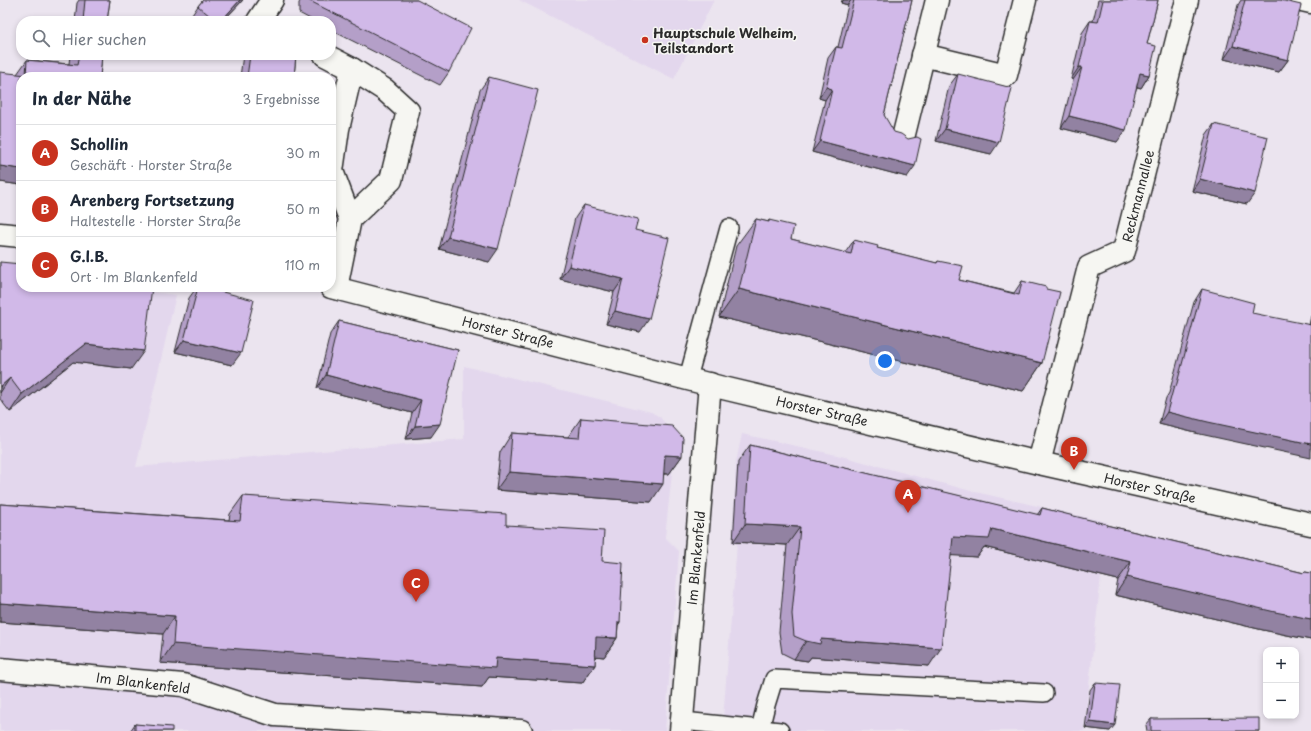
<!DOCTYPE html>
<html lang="de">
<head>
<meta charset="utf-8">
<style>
  :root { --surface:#fff; --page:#f6f6f7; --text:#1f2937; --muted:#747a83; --line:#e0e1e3; --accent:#c8321e }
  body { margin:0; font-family:"Playpen Sans",sans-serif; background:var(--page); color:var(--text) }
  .controls { position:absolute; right:12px; bottom:12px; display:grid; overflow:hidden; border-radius:8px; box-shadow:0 2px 6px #0003 }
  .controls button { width:36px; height:36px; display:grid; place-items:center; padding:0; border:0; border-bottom:1px solid var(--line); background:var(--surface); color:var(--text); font:20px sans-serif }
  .you { position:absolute; left:885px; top:361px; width:14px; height:14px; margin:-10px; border:3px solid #fff; border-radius:50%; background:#1a73e8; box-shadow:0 0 0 6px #1a73e833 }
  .badge { display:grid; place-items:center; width:26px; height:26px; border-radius:50%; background:var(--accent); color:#fff; font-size:13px; font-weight:700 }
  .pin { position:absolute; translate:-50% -33px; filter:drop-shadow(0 1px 2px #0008) }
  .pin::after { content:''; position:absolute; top:21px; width:14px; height:12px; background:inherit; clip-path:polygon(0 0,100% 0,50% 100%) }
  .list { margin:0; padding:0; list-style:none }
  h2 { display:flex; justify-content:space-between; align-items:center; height:52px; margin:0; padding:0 16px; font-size:17px }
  h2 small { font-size:13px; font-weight:400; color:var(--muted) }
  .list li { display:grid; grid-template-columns:26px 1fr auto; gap:12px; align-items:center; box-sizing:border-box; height:56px; padding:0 16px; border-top:1px solid var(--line) }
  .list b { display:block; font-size:15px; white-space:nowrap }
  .list p { margin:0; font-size:13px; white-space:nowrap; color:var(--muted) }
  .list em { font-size:13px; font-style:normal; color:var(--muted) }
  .icon { flex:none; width:22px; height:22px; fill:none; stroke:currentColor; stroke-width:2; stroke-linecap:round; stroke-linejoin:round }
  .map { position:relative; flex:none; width:1311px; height:731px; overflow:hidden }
  .search { position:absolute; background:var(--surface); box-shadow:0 2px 6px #0003; left:16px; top:16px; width:320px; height:44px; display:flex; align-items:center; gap:10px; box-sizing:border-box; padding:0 14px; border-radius:16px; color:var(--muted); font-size:15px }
  .panel { position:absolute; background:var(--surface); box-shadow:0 2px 6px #0003; left:16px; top:72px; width:320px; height:220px; border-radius:16px }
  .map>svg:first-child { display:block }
</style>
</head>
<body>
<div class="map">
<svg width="1311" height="731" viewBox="0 0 1311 731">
  <rect width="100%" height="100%" fill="#ebe4ef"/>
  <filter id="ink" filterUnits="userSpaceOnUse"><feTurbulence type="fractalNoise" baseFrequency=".025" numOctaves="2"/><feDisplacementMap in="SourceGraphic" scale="8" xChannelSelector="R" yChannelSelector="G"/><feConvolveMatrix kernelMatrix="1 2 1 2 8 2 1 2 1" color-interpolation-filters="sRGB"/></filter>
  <g filter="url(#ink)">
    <g fill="#e3d7ed">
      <polygon points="519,0 714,0 674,79"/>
      <polygon points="0,273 21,287 113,287 176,295 136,467 464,439 464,366 651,412 660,417 667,426 673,464 665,537 679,551 665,731 0,731"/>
      <polygon points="742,434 841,456 971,491 1107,522 1084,731 722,731 737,544 732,543 736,462"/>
    </g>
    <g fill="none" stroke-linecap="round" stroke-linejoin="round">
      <defs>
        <g id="lane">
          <polyline points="688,378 729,228"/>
          <polyline points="683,721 780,731"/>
          <polyline points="760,729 766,705 774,679 1044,693"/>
        </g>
        <g id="street">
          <polyline points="1302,0 1311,2"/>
          <polyline points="258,21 272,0"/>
          <polyline points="325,55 352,69"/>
          <polyline points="923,55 1006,75 1025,0"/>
          <polyline points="903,138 937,0"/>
          <polyline points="336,288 350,219 391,180 408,111 385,90 352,69 338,129 332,171 350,219"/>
          <polyline points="1039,463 1089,267 1124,251 1187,0"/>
          <polyline points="0,669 183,685 275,715 521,731"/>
          <polyline points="681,731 710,384"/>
        </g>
        <g id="secondary">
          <polyline points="0,234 21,236"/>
          <polyline points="331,287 719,387 1039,463 1311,524"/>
        </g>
      </defs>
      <use href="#lane" stroke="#2b2b2b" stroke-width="20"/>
      <use href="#street" stroke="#2b2b2b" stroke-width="25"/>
      <use href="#secondary" stroke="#2b2b2b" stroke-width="25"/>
      <use href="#lane" stroke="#f6f6f2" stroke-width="17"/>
      <use href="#street" stroke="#f6f6f2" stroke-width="22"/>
      <use href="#secondary" stroke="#f6f6f2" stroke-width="22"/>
    </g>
    <g fill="#b49fc8" stroke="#2b2b2b">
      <polygon points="79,0 110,0 107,21 75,21 77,3"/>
      <polygon points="203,0 243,0 223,21 193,21 190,18 198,6"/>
      <polygon points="301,0 417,0 449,72 440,85 331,30 331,21 314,21 299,13 299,3"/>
      <polygon points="842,0 912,0 884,115 907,177 812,152 825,100 819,98 828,58 836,47 838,47 848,5 841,3"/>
      <polygon points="1098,0 1158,0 1147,44 1149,75 1141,88 1137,87 1117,142 1061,128 1073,80 1071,79 1082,33 1090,21 1093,21"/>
      <polygon points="1241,0 1280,0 1288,60 1279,72 1224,59 1238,5"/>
      <polygon points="70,55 102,55 100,77 21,77 21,185 0,182 17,74 27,60 69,64"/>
      <polygon points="243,55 296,55 294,77 240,77"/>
      <polygon points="958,74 991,154 936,141 949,86"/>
      <polygon points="489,77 489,262 439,249 480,90"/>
      <polygon points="1214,124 1247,204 1192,191 1206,135"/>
      <polygon points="584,205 635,230 640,332 606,324 614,292 560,279 575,218"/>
      <polygon points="756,219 768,222 769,220 791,239 845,253 854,240 877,248 936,263 938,261 959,280 1014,293 1022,281 1046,289 1042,363 1023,391 719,317 736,246"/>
      <polygon points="0,262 131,369 73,362 10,412 0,399"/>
      <polygon points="197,287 203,287 232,365 175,352 189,298"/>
      <polygon points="1202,289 1200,434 1159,424 1166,398 1169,393 1194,302"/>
      <polygon points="1311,316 1311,325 1309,325"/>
      <polygon points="339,321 458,350 431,437 406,439 412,413 317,388 330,334"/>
      <polygon points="581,418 682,456 669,474 664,474 651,502 496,490 500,452 512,433 568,437"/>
      <polygon points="750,445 1037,515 1042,508 1106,525 1304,573 1305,572 1311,573 1311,640 1263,630 1115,595 1118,580 984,547 977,557 951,555 929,666 811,657 808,661 794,659 782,653 779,632 787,545 733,542 738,462"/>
      <polygon points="243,496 506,525 602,561 620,622 618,625 617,638 604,657 595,656 595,665 582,683 489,677 482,687 160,663 163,634 0,622 0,504 229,520 230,514"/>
      <polygon points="1095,683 1110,731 1085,728 1090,690"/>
      <polygon points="1151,719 1259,731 1147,731 1146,725"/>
      <polygon points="135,724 172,731 130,731"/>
    </g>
    <g fill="#9282a2" stroke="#2b2b2b">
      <polygon points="240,0 243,0 223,21 221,21"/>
      <polygon points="844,0 851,0 848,5 841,3"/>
      <polygon points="1233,46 1288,60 1279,72 1224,59"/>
      <polygon points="1079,67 1082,67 1073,80 1071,79"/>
      <polygon points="1140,73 1149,75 1141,88 1132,85"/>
      <polygon points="826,87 832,89 825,100 819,98"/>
      <polygon points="1069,116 1126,130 1117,142 1061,128"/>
      <polygon points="945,129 999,142 991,154 936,141"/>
      <polygon points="820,141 915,166 907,177 812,152"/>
      <polygon points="0,166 21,169 21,185 0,182"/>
      <polygon points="1200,179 1255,193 1247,204 1192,191"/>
      <polygon points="448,237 498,249 489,262 439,249"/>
      <polygon points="569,266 623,279 614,292 560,279"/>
      <polygon points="739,289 1042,363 1023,391 719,317"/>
      <polygon points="615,311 649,319 640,332 606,324"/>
      <polygon points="184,340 241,353 232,365 175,352"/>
      <polygon points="86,344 144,351 131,369 73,362 10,412 22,394"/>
      <polygon points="326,375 421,400 412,413 317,388"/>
      <polygon points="10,378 0,393 0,387"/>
      <polygon points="1167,412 1311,444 1311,458 1200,434 1159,424"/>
      <polygon points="440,424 431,437 406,439 415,426"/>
      <polygon points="665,455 682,456 669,474 652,473"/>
      <polygon points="509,472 663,484 651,502 496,490"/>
      <polygon points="745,524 800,527 787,545 733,542"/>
      <polygon points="992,529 1131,562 1118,580 984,547 977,557 940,555 953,537"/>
      <polygon points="1127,577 1311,619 1311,640 1263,630 1115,595"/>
      <polygon points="0,603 175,616 163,634 0,622"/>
      <polygon points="618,622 620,622 609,638 617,638 604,657 584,655 596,637"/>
      <polygon points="821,639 941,648 929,666 811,657 808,661 794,659 806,641"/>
      <polygon points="173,644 496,658 595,665 582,683 489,677 482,687 160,663"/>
      <polygon points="1090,722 1115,725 1110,731 1085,728"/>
    </g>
    <g fill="#d1b9e8" stroke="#2b2b2b">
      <polygon points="85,0 110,0 107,21 83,21"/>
      <polygon points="203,0 240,0 221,21 216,21 198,6"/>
      <polygon points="308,0 417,0 471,28 449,72"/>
      <polygon points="854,0 912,0 884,115 894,132 901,134 908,139 917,137 921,139 915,166 820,141 832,89 826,87 836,47 842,48"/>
      <polygon points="1103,0 1158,0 1147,44 1156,46 1149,75 1140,73 1126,130 1069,116 1082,67 1079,67 1090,21 1098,22"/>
      <polygon points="1245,0 1280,0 1301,5 1288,60 1233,46"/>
      <polygon points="79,55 102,55 100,77 21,77 21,169 0,166 0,72 26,75 27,60 77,65"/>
      <polygon points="250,55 296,55 294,77 247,77"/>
      <polygon points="958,74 1012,88 999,142 945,129"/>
      <polygon points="489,77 538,90 498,249 448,237"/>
      <polygon points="1214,124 1268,137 1255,193 1200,179"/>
      <polygon points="584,205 638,219 635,230 669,238 649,319 615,311 623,279 569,266"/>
      <polygon points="756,219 769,222 769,220 794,226 791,239 851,254 854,240 878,246 877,248 937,263 938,261 963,266 959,280 1019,295 1022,281 1046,287 1046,289 1060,292 1042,363 739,289"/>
      <polygon points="0,262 21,264 21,287 152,287 144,351 86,344 22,394 10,378 0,387"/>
      <polygon points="198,287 203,287 254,300 241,353 184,340"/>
      <polygon points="1202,289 1254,303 1252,313 1311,325 1311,444 1208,422 1167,412 1174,386 1176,387"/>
      <polygon points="339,321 458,350 440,424 415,426 421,400 326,375"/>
      <polygon points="581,418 672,426 683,438 682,456 665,455 663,484 509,472 512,433 579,438"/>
      <polygon points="750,445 1040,515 1042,508 1106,524 1106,525 1304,573 1305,572 1311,573 1311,619 1275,612 1127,577 1131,562 992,529 989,539 953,537 941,648 821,639 820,644 806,641 794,636 792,614 800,527 745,524"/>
      <polygon points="243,496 506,514 506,525 604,531 602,561 623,563 620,622 618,622 617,638 596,637 595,665 496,658 495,668 173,644 175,616 0,603 0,504 240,521"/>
      <polygon points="1095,683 1120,685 1115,725 1090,722"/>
      <polygon points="1259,718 1259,731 1151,731 1151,719"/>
      <polygon points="135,724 172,727 172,731 135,731"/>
    </g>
  </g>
  <circle fill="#c8321e" stroke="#f6f6f2" stroke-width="1.5" cx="645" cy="40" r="4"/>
  <g text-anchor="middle" stroke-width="3" stroke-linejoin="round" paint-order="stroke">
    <g font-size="13" font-weight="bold" fill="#2b2b2b" stroke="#f6f6f2" text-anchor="start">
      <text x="653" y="38">Hauptschule Welheim,<tspan x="653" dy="15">Teilstandort</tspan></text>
    </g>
    <g font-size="13" fill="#2b2b2b" stroke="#f6f6f2">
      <text transform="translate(1138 196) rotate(-76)" y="5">Reckmannallee</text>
      <text transform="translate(508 332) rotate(14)" y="5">Horster Straße</text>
      <text transform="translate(822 411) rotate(13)" y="5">Horster Straße</text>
      <text transform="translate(1150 488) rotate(13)" y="5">Horster Straße</text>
      <text transform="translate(696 558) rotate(-85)" y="5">Im Blankenfeld</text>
      <text transform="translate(143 683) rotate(7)" y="5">Im Blankenfeld</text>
    </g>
  </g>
</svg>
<div class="controls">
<button>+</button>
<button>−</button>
</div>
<div class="you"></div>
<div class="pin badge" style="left:908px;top:513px">A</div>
<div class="pin badge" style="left:1074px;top:470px">B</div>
<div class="pin badge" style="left:416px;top:602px">C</div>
<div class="search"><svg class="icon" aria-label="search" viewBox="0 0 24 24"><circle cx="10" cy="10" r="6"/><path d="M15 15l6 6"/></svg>Hier suchen</div>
<section class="panel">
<h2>In der Nähe<small>3 Ergebnisse</small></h2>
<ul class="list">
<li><span class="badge">A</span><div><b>Schollin</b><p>Geschäft · Horster Straße</p></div><em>30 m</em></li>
<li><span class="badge">B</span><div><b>Arenberg Fortsetzung</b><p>Haltestelle · Horster Straße</p></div><em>50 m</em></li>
<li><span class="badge">C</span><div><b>G.I.B.</b><p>Ort · Im Blankenfeld</p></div><em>110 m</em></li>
</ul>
</section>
</div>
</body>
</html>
